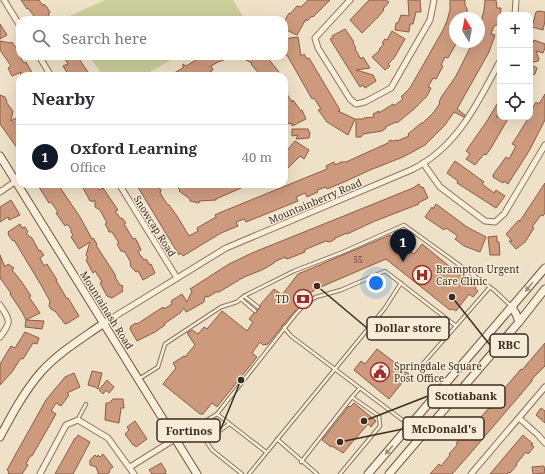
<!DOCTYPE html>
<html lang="en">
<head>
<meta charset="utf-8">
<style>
  :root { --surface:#fff; --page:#f2f2f3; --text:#2b2b33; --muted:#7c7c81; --line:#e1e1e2; --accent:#111827 }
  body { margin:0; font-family:"Noto Serif",serif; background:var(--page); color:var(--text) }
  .controls { position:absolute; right:12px; top:12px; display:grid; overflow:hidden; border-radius:8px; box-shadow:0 4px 16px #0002 }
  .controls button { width:36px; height:36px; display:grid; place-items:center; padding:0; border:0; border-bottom:1px solid var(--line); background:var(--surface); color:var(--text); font:20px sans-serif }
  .compass { position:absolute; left:449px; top:12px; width:36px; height:36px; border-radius:50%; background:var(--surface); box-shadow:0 4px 16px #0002; rotate:350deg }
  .you { position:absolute; left:376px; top:283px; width:14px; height:14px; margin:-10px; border:3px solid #fff; border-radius:50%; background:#1a73e8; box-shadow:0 0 0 6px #1a73e833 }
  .badge { display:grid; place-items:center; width:26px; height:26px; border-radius:50%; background:var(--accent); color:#fff; font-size:13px; font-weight:700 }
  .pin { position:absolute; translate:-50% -33px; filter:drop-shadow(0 1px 2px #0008) }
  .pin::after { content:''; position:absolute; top:21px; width:14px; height:12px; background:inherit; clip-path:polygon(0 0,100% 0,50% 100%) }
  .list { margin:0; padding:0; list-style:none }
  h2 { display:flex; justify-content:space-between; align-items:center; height:52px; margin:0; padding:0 16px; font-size:17px }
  h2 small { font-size:13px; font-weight:400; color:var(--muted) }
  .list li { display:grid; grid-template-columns:26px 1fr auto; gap:12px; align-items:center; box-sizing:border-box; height:64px; padding:0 16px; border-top:1px solid var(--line) }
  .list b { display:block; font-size:15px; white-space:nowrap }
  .list p { margin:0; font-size:13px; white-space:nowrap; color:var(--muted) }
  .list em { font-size:13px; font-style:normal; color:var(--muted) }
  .icon { flex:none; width:22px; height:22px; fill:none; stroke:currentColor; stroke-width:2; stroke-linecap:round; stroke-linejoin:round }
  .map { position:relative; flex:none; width:545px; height:474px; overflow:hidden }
  .search { position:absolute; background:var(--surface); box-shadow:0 4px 16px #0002; left:16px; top:16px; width:272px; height:44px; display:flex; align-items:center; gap:10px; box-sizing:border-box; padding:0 14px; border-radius:12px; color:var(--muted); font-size:15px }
  .panel { position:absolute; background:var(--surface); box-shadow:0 4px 16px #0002; left:16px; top:72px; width:272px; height:116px; border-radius:12px }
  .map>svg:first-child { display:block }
</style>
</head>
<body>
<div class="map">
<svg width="545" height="474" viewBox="0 0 545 474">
  <rect width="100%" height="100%" fill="#efe1c7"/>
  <g fill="#cace9b">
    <polygon points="105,0 233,0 244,18 240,20 64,20 63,19"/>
    <polygon points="89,56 178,56 143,76 97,76 100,71"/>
  </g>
  <g fill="#cd9a7d" stroke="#8b5b42">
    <polygon points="21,0 39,0 43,6 44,4 47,7 50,13 48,14 52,20 27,20 34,16 28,8 27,9"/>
    <polygon points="308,0 330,0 313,17 312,16 307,21 306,19 297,35 284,29 284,22 289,13 290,14 297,6 301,7"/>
    <polygon points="369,0 386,0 389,2 383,9 384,10 378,17 362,33 350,20"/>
    <polygon points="408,0 420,0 421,12 416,12 413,24 410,24 409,32 395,30 396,23 398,23 401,15 409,16"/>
    <polygon points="450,0 465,0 465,6 467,8 467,13 465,13 464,18 455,18 455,42 457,42 448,58 445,57 441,65 443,66 436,79 433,78 428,87 431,88 427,96 414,109 397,123 396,122 385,127 386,128 382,131 363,134 361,137 356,137 356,119 364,119 364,118 374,117 373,114 379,111 379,113 393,104 394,106 403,99 401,97 410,88 443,30 447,21 450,10"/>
    <polygon points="485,0 496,0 497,8 501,8 500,19 499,24 494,26 491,34 495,35 489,52 457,109 465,115 464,117 454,112 445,125 425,145 403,157 370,170 344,182 327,189 326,187 317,190 318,192 307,197 305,193 296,197 298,201 246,222 244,219 236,222 238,226 221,233 183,256 181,253 179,255 136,184 156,184 161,190 160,193 167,204 169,205 177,216 189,236 198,231 197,228 216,217 215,215 219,213 327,169 326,166 334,162 335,165 341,162 346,162 388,143 390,140 393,141 397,140 397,141 409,136 408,134 420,124 424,122 434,112 440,103 439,102 442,96 456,76 473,42 479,42 479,30 484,10"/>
    <polygon points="539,11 545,12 545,21 543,30 532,27 536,12"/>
    <polygon points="0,24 7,35 0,39"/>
    <polygon points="345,29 354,42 353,43 356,48 355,49 361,59 363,57 370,68 356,70 373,75 376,81 365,88 363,85 360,87 330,39 333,38 332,36"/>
    <polygon points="392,31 405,39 394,58 388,64 390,66 385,70 372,57 380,50 379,49 384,44 382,43 385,39 387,40"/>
    <polygon points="298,37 301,56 304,54 307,59 309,58 340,110 338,111 355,119 348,135 327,122 322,115 318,110 321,109 314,98 312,99 287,55 285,55 284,39"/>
    <polygon points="534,40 545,44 545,48 543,53 536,51 539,59 538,61 530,63 530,42 533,43"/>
    <polygon points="0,41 11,43 12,42 20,53 20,57 24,63 26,62 34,76 20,76 21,72 12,76 8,68 11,66 0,50"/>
    <polygon points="63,56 77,56 88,72 81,76 69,76 63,66 68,64"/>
    <polygon points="197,56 223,56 224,60 218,62 211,66 213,70 203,76 169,76 183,68 183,64 186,66 199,58"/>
    <polygon points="238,56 266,56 279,72 276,74 278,76 261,76 251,64 252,63"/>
    <polygon points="530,64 537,68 535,74 530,76"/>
    <polygon points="284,89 292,102 293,100 301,111 302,110 306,119 292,126 292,123 289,124 284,116"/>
    <polygon points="545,94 545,120 529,151 508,184 504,181 503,183 493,177 493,175 506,157 509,159 516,146 512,144 518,135 529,117 530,117 531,111 536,102 539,104"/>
    <polygon points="0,95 5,97 7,102 6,102 13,111 11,121 16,118 20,124 20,152 0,124"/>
    <polygon points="500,99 500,112 496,117 509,117 491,148 486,155 484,154 475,165 466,159 470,154 466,151 487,121"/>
    <polygon points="292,129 308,129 310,133 309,138 296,139 298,135 292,136"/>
    <polygon points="295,141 309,150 304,159 300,156 284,172 284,154"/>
    <polygon points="455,161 484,182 482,184 494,193 496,190 505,196 496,208 457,183 458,181 447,173"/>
    <polygon points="545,183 545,213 543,216 541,215 532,227 534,228 525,242 516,249 509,241 512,241 506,234 519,220 520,221"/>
    <polygon points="37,184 57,184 59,186 80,217 92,239 93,238 97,244 96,245 116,276 115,277 120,285 123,286 122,289 123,291 112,298 107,296 100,283 102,282 95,271 93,273 86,260 88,258 86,255 90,242 79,249 71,237 73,235 71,232 71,229 67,224 65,226 56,213 58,212 51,202 49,203"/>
    <polygon points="81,184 95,184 99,190 103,188 118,210 115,211 121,219 122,218 126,223 124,224 133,239 135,238 138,243 141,250 138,252 144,260 146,259 150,265 151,264 155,273 143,280 138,271 136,272 131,267 130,263 131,263 125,252 121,251 117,244 119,243 112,232 109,232 108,229 105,224 107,223 100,210 95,207 95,200 92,202 91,200 90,201"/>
    <polygon points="180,184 191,184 196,188 197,184 206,186 206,185 212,185 212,187 219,184 250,184 216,199 216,200 199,201 199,203 190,201 190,199 179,191 180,190 178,188"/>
    <polygon points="419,184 421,188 423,187 428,198 418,203 419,204 375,221 347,234 347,233 335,238 335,239 330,242 326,241 316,245 304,250 305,252 290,258 286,259 285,257 274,262 274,263 262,270 244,277 219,292 216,292 208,297 205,296 204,302 190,310 186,312 184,308 180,313 164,324 165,325 155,332 137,341 130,329 131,326 136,323 137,324 163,307 164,309 172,304 171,301 182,294 187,302 192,291 190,289 229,264 252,253 413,188"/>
    <polygon points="11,200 20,215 9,220 8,217 0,222 0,207"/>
    <polygon points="436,204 467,227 486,237 480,252 464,246 455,239 458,236 446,228 444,230 425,217 432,207 433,209"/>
    <polygon points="20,224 22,228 25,227 28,232 26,234 32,238 39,251 40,250 44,255 40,258 44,266 47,264 57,280 56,280 67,299 68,298 79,316 68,323 65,324 56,312 51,309 49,306 50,301 41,285 14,240 13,241 9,236 8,232"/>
    <polygon points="390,235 414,254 422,244 470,283 473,279 478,284 475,288 478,291 473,297 469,294 456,311 453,309 450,310 386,259 316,289 309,294 284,324 282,325 281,328 268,344 263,345 260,342 252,353 257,357 217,407 212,403 203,414 200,414 163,384 176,368 173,363 184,356 185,357 195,345 187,333 192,330 198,334 204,327 207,329 222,311 247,331 253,322 249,319 254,313 257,312 257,310 260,308 260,305 274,289 282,295 298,274"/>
    <polygon points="497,236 497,242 499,242 500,255 490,255 488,237"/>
    <polygon points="0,255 5,267 8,264 14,268 12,270 21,281 31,296 29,297 40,313 26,320 22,312 10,294 11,293 0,278"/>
    <polygon points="26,320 44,321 42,329 25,327"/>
    <polygon points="25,332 39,338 37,344 33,343 23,359 21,358 12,372 0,385 0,364 11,346 15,348"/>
    <polygon points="545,343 545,366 532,379 532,381 468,456 452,474 430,474 439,464 441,466 450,455 449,454 458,444 456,443 462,436 465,438 476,426 473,423 478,417 480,418 489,408 490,409 500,397 497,395 503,388 504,389 521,369 522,370"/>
    <polygon points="377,349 394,362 400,364 402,369 409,374 389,399 354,370 361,361 365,364"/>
    <polygon points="92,371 102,373 98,389 95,387 88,385"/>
    <polygon points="74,373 80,387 67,393 69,395 61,406 56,403 51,411 56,414 32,456 30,456 26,464 28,465 22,474 8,474 9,472 7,470 13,459 46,400 65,377"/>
    <polygon points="107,380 114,387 109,393 106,390 103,394 99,390"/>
    <polygon points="113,399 123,399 124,408 121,408 119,423 105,420 106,403 109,403"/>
    <polygon points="354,403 376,421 371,427 368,424 343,453 332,446 331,447 322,440 349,406 350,407"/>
    <polygon points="541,408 545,411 545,423 536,415"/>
    <polygon points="135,421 147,439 136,447 134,445 133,445 125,434 129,430 127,427"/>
    <polygon points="78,435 90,442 73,474 55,474 75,438 76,438"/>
    <polygon points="523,435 533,444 531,445 534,447 528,454 526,452 516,464 517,465 510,473 509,472 507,474 490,474"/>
    <polygon points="103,454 113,467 109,470 110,472 107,474 98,474 98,472 96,467 90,465 90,460 95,455 97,457 98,455 100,457"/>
    <polygon points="161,463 166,471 165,472 166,474 152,474 149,470"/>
    <polygon points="544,466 545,473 533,474 532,467"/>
  </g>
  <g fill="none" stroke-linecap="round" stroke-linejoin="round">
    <defs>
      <g id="lane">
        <polyline points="244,296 258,307"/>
        <polyline points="241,299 255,311"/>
        <polyline points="284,327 285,329 291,336 409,425"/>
        <polyline points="420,367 456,326"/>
        <polyline points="139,379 158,367 165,344 221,307 237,302 244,296 294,271 343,252 404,225 494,290 511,306"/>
        <polyline points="217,414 266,452"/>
        <polyline points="78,419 86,404"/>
        <polyline points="229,424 206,441 212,450 242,474"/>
        <polyline points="176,439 217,414 295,315 305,304 316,297 341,290 385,271 456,326 490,287"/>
        <polyline points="277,439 317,474"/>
        <polyline points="301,462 352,397"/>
        <polyline points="249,474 385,308 401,283"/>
        <polyline points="340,474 380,426 379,416 352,397 360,388"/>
      </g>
      <g id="street">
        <polyline points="4,0 20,26"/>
        <polyline points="350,0 315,38 318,48 350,99 356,104 365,102 391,88 430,20 434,0"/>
        <polyline points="515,15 516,0"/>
        <polyline points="39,56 51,76"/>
        <polyline points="231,76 234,76"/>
        <polyline points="423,163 440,187 485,221 495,222 504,214 545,145"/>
        <polyline points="119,184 177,278"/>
        <polyline points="0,192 16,181"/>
        <path d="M0 305C10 321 12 321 0 337"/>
        <path d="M104 323 226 248 411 170C456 149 478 103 500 61"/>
        <polyline points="519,418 538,435 545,443"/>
        <polyline points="130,467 175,439"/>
        <polyline points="40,474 66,425 78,420 108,438 134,474"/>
        <polyline points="471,474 545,387"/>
      </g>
      <g id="secondary">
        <polyline points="0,156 197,474"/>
        <polyline points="512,307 516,314 519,322"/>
        <path d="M0 437C12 414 24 392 41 372 59 352 83 338 104 323"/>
        <polyline points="368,474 545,268"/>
        <polyline points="389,474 519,322 545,289"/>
      </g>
    </defs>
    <use href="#lane" stroke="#8b735c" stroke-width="4.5"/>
    <use href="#street" stroke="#8b735c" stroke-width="7"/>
    <use href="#secondary" stroke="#6d543f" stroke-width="9"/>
    <use href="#lane" stroke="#f9efdb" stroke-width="2.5"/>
    <use href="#street" stroke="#f9efdb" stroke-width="5"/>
    <use href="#secondary" stroke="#f9efdb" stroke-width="7"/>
  </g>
  <defs><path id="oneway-solid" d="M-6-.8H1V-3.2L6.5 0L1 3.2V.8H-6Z"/></defs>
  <g fill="#9a8e7e">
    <use href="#oneway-solid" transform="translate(529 287) rotate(129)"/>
    <use href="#oneway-solid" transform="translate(389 450) rotate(131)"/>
  </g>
  <defs>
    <symbol id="hospital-ring" viewBox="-11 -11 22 22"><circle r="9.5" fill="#f6ecd7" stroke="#9b2c33" stroke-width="1.5"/><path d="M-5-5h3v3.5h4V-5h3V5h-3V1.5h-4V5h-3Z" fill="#9b2c33"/></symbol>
    <symbol id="bank-ring" viewBox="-11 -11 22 22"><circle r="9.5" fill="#f6ecd7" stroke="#9b2c33" stroke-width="1.5"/><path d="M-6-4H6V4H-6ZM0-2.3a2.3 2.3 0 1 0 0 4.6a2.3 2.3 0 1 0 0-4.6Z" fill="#9b2c33"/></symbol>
    <symbol id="civic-ring" viewBox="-11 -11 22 22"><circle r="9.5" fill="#f6ecd7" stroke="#9b2c33" stroke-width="1.5"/><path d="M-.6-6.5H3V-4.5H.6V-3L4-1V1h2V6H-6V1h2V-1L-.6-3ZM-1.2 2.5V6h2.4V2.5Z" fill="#9b2c33"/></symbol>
  </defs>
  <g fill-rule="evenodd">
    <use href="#hospital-ring" x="411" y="264" width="22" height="22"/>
    <use href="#bank-ring" x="292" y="288" width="22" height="22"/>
    <use href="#civic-ring" x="369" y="361" width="22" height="22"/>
  </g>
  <g text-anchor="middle" stroke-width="3" stroke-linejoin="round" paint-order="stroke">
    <g font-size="8" fill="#604837">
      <text x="358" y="263">55</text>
    </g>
    <g font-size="10" fill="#3b2c20" stroke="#f6ecd7">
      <text transform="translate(315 201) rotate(-23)" y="4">Mountainberry Road</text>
      <text transform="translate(155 226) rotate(58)" y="4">Snowcap Road</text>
      <text transform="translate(107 310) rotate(58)" y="4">Mountainash Road</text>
    </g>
    <g font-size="10" fill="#3b2c20" stroke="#f6ecd7" text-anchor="start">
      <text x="436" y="273">Brampton Urgent<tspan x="436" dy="12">Care Clinic</tspan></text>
      <text x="289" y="303" text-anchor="end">TD</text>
      <text x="394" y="370">Springdale Square<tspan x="394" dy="12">Post Office</tspan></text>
    </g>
  </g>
  <path fill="none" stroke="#3b2c20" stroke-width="1.5" d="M317 286L367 328M452 297L490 345M364 421L428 396M340 442L403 429M241 380L220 431"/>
  <g fill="#3b2c20" stroke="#f6ecd7" stroke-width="1.5">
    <circle cx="317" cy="286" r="4"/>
    <circle cx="452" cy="297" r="4"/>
    <circle cx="364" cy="421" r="4"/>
    <circle cx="340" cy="442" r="4"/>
    <circle cx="241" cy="380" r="4"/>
  </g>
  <g fill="#f6ecd7" stroke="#3b2c20" stroke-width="1.5">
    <rect x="367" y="317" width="82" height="23" rx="4"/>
    <rect x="490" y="334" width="38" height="23" rx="4"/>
    <rect x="428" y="385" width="77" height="23" rx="4"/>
    <rect x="403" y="417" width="81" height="23" rx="4"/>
    <rect x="157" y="419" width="63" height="23" rx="4"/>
  </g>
  <g font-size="11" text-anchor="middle" font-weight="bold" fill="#3b2c20">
    <text x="408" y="332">Dollar store</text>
    <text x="509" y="349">RBC</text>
    <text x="466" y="400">Scotiabank</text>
    <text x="444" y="433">McDonald's</text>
    <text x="189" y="435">Fortinos</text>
  </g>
</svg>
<div class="controls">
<button>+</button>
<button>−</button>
<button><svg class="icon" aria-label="locate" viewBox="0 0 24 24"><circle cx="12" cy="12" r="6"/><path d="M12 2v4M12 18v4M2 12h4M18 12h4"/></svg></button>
</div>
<svg class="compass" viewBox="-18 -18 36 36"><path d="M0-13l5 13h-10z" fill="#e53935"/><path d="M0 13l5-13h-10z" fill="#7c7c81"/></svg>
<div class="you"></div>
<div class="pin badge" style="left:403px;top:262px">1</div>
<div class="search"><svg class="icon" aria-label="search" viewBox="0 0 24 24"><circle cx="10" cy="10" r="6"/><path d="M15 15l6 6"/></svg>Search here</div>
<section class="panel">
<h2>Nearby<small></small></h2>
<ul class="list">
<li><span class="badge">1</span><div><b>Oxford Learning</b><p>Office</p></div><em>40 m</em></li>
</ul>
</section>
</div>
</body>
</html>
